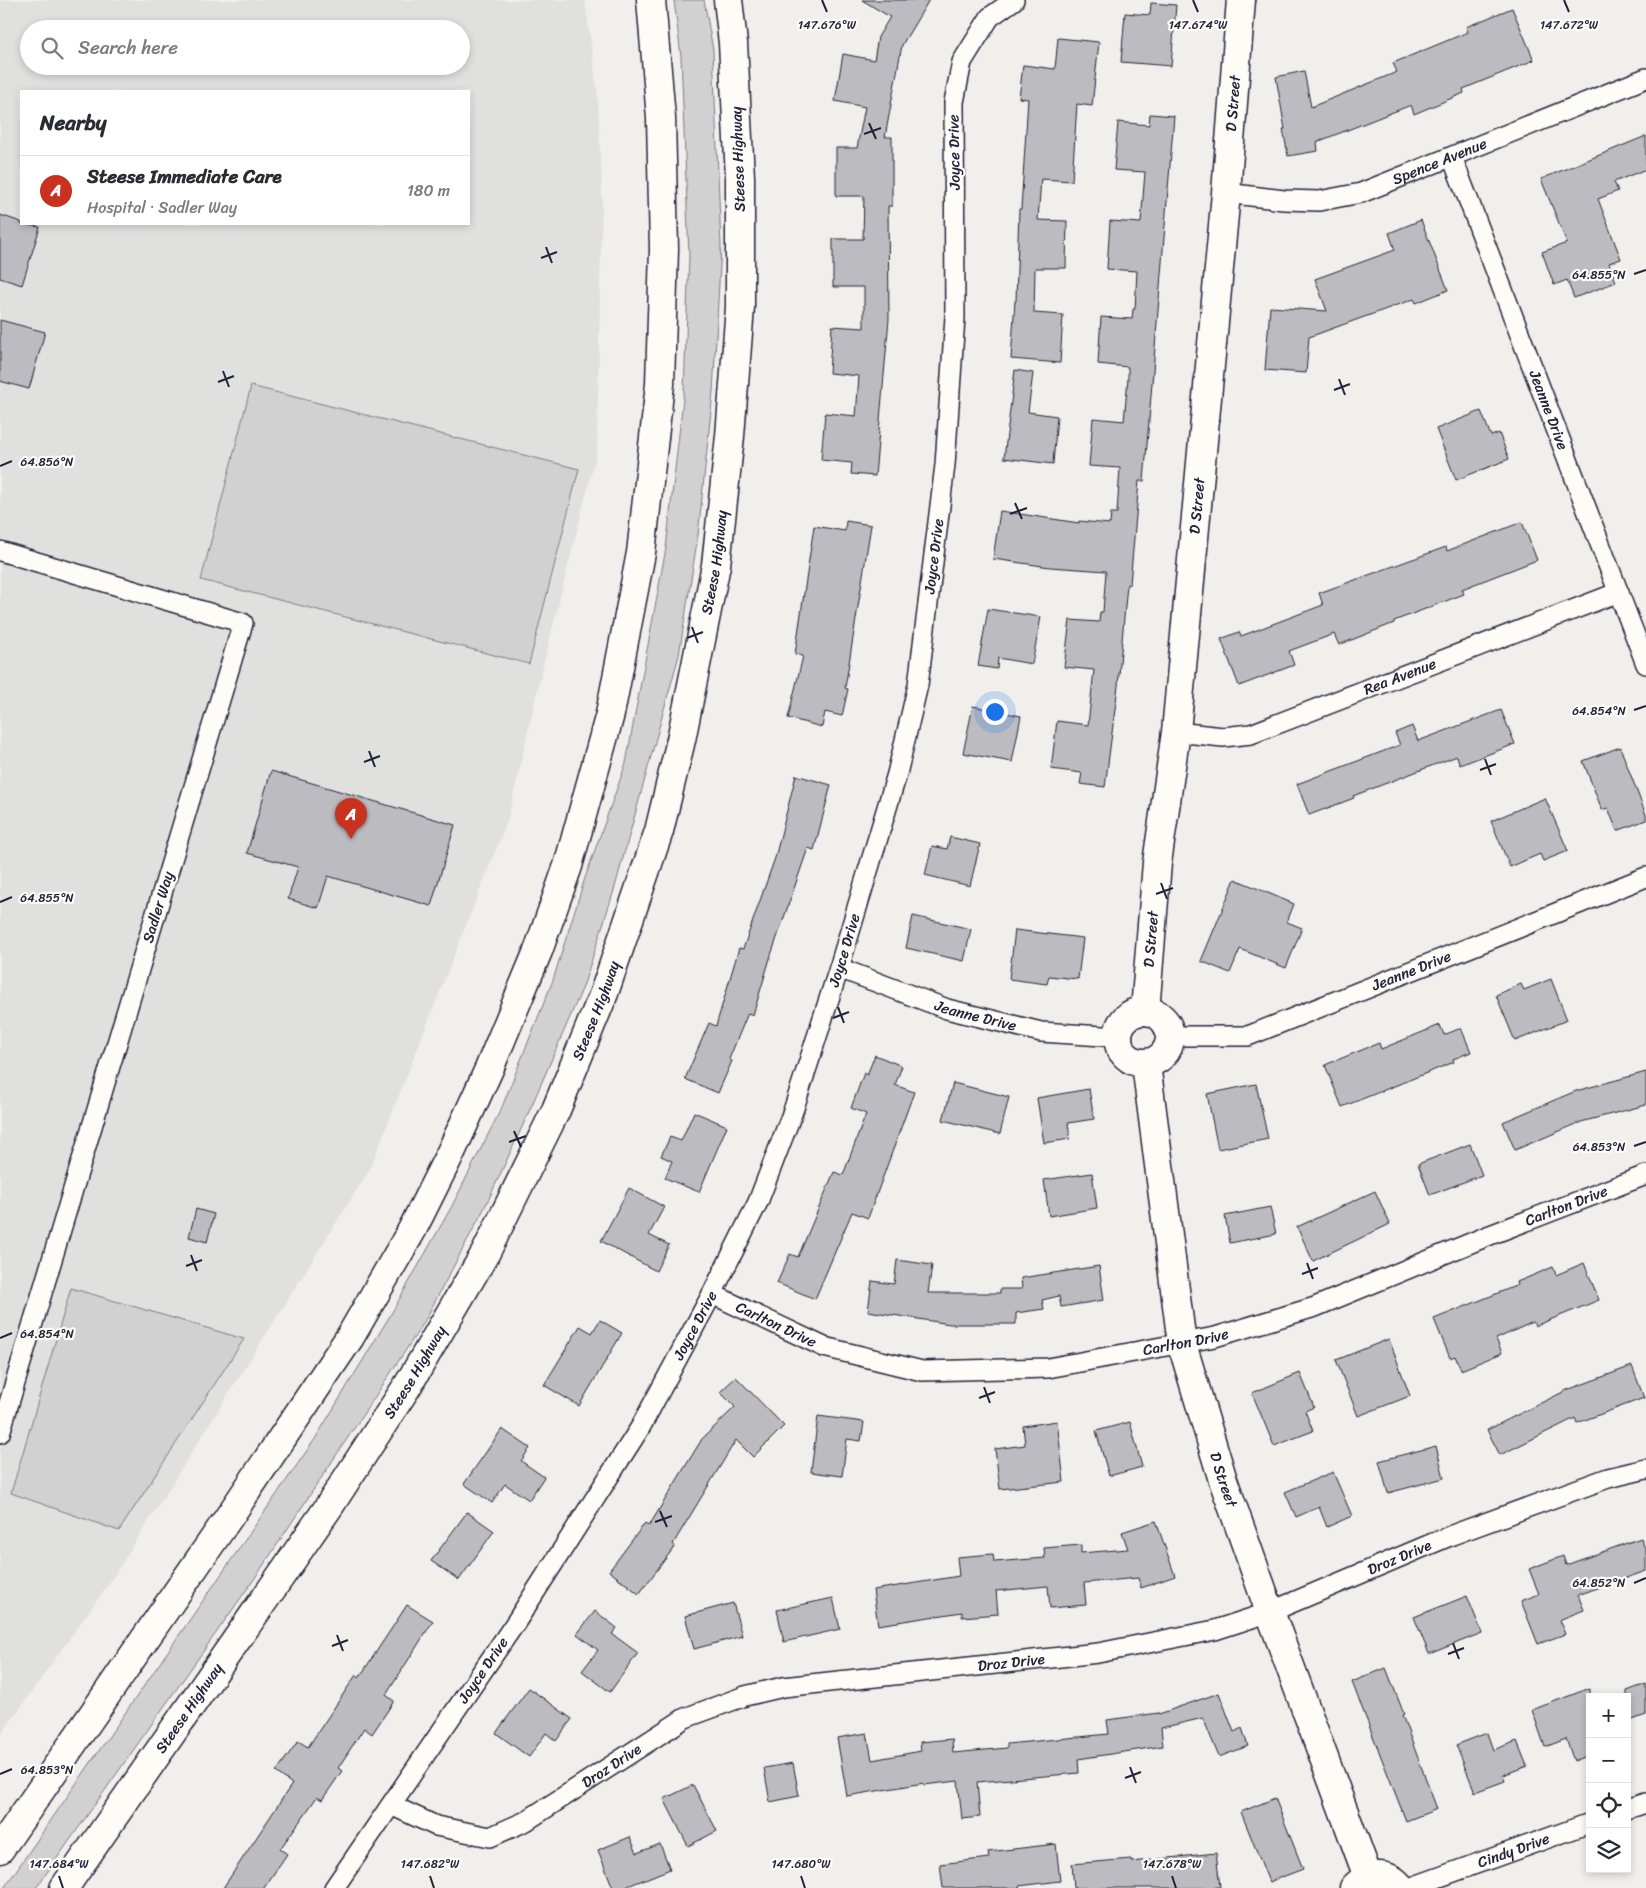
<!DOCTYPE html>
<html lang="en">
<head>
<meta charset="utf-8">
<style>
  :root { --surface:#fff; --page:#f2f2f3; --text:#2b2b33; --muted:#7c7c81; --line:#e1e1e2; --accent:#c8321e }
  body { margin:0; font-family:Sriracha,sans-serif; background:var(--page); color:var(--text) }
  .controls { position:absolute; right:15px; bottom:15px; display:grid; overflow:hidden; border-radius:0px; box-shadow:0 2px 8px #0003 }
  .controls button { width:45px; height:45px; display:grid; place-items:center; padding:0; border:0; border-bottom:1px solid var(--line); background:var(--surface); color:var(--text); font:25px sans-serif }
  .you { position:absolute; left:994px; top:711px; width:18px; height:18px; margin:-12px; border:4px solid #fff; border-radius:50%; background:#1a73e8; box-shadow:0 0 0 8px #1a73e833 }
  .badge { display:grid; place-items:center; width:32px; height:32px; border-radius:50%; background:var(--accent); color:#fff; font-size:16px; font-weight:700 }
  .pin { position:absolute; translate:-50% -41px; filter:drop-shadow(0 1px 2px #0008) }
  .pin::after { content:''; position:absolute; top:26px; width:18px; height:15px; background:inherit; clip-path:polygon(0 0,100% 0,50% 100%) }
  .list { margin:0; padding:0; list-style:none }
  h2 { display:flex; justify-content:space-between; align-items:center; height:65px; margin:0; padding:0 20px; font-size:21px }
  h2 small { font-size:16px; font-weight:400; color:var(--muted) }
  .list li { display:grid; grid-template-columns:32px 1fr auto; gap:15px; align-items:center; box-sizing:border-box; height:70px; padding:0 20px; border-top:1px solid var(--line) }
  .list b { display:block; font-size:19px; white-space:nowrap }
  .list p { margin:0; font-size:16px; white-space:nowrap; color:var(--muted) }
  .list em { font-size:16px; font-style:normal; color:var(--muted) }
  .icon { flex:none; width:28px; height:28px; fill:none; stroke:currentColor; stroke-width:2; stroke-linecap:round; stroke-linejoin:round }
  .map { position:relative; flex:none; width:1646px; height:1888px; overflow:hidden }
  .search { position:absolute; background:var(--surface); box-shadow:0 2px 8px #0003; left:20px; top:20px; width:450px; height:55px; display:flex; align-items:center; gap:12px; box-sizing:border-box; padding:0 18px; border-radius:28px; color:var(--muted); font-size:19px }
  .panel { position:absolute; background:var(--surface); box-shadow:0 2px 8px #0003; left:20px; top:90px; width:450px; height:135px; border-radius:0px }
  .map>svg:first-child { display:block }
</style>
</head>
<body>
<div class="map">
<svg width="1646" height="1888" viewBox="0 0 1646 1888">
  <rect width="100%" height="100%" fill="#f0efec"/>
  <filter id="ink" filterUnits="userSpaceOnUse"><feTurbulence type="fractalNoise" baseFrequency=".02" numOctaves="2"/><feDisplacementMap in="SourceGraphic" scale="10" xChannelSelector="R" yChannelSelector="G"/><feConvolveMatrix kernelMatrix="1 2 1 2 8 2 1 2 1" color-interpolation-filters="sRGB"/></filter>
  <g filter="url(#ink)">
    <path fill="#e0e0df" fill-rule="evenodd" d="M0 0H585L598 96 602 196 597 451 545 658 508 819 370 1169 112 1579 0 1736ZM29 29H461V66H29ZM21 91H469V224H21Z"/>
    <g fill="#d2d1d1" stroke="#7a7a86">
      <polygon points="674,0 704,0 713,50 721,247 713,392 698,535 679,655 615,887 583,987 528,1114 486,1205 423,1324 257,1575 36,1888 4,1888 315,1439 391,1314 452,1206 502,1107 553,980 585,878 626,763 666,548 684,391 689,256 681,56"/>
      <polygon points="251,386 579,469 529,664 201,580"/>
      <polygon points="71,1288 244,1339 119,1531 11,1493"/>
    </g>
    <g fill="#bcbcc0" stroke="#22223b">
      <polygon points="862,0 929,0 902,45 885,137 892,137 892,206 888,206 889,319 875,476 851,474 852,463 821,460 825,413 856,416 859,376 829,373 832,326 864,328 864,287 833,287 833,239 863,239 864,196 836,196 836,148 857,148 865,107 835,101 843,54 874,60 878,37 890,17"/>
      <polygon points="1151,3 1176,5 1171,66 1121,62 1125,13 1150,15"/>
      <polygon points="1512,8 1534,60 1463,89 1464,93 1414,114 1411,105 1317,142 1318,151 1288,156 1283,129 1285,129 1276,77 1304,71 1311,107 1397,72 1393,63 1468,32 1466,27"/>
      <polygon points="1058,38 1099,42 1092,106 1077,104 1072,181 1041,179 1038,220 1067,221 1066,268 1035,268 1034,313 1063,315 1060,363 1011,359 1015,301 1016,301 1019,209 1021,209 1028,99 1019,98 1023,65 1055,69"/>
      <polygon points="1150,114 1174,116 1144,481 1139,481 1130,584 1127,584 1118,686 1105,787 1080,784 1082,773 1051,769 1057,721 1088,725 1094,670 1064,667 1070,620 1099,622 1100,612 1103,612 1106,571 1050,567 993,559 1000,511 1079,523 1079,521 1110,524 1111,513 1117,513 1120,468 1089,466 1093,418 1124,421 1128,378 1128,367 1098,364 1101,317 1132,319 1133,309 1135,309 1137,271 1107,269 1110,221 1141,223 1145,172 1114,170 1118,122 1149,125"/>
      <polygon points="1646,136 1646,169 1614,182 1618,191 1598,199 1621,259 1609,263 1616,282 1574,298 1567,280 1554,285 1542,252 1567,243 1541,179"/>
      <polygon points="0,215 21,222 21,224 40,227 22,285 0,278"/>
      <polygon points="1421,220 1448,290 1416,303 1414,299 1309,337 1306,373 1265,370 1270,307 1327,311 1315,279 1395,250 1389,233"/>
      <polygon points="0,320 45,332 29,389 0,381"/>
      <polygon points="1015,370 1033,373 1028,412 1057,416 1053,464 1004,458"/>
      <polygon points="1481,411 1491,436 1499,433 1509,459 1456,480 1436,429"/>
      <polygon points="846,521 871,525 845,688 848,689 842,716 825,712 822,727 788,718 803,656 795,654 814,526 845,531"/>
      <polygon points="1522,522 1537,560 1462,589 1464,594 1394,621 1394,623 1339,645 1334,634 1289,651 1294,665 1239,686 1221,639 1239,632 1241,636 1323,605 1319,593 1446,547 1447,551"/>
      <polygon points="988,609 1041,617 1032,664 998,658 997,669 978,666"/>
      <polygon points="973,706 1021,716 1012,762 963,753"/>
      <polygon points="1501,710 1515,744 1460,765 1457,756 1353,796 1354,798 1309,815 1297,784 1400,745 1395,733 1412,726 1418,741"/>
      <polygon points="1620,747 1646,815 1646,820 1617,831 1608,808 1602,810 1583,761"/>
      <polygon points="271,771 455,825 431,906 328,876 318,908 288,899 298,867 247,853"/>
      <polygon points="796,775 831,785 814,850 808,848 771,955 753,1015 748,1013 729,1059 732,1061 718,1093 685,1079 709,1023 716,1026 739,948 743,949 775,858"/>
      <polygon points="1545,798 1568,851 1543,861 1540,854 1510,867 1491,821"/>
      <polygon points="950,837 980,844 970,886 925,875 932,846 947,849"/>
      <polygon points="1235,879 1294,904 1287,922 1302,928 1286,968 1240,949 1230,973 1201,961"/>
      <polygon points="913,916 971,929 964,961 906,948"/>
      <polygon points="1015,930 1083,938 1078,979 1049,976 1047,984 1009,979"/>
      <polygon points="1551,979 1567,1020 1515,1041 1496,995 1521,984 1524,990"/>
      <polygon points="1440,1025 1444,1035 1461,1028 1471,1052 1453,1059 1454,1062 1342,1107 1325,1065 1379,1043 1381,1049"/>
      <polygon points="875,1055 902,1066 895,1085 914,1092 868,1218 852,1212 815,1299 777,1283 790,1254 798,1257 834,1172 843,1175 866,1114 851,1108 864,1073 867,1075"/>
      <polygon points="1646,1072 1646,1105 1581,1122 1515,1150 1503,1122 1576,1091"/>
      <polygon points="953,1083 1009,1097 1000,1134 943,1120"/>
      <polygon points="1256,1084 1268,1139 1218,1149 1207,1094"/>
      <polygon points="1089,1089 1094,1119 1068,1123 1070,1139 1044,1143 1037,1098"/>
      <polygon points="694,1112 727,1126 699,1192 665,1178 672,1161 661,1156 670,1137 681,1141"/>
      <polygon points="1470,1144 1482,1175 1430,1195 1418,1164"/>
      <polygon points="1092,1173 1097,1208 1049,1216 1044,1180"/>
      <polygon points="629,1188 664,1207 649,1235 669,1245 656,1271 601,1241"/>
      <polygon points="1375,1191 1390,1224 1313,1261 1297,1227"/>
      <polygon points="1270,1207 1276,1234 1230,1243 1225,1216"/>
      <polygon points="196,1209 214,1214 207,1242 189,1237"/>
      <polygon points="897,1260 932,1265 928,1293 1000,1293 1000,1289 1022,1289 1021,1278 1099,1266 1104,1300 1061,1307 1059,1296 1042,1300 1044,1309 1016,1313 1016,1324 950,1324 868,1311 872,1281 894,1284"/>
      <polygon points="1584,1263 1599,1300 1535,1326 1533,1322 1496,1339 1502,1353 1461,1370 1455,1356 1450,1358 1434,1319 1518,1285 1517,1282 1553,1267 1556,1275"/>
      <polygon points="600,1320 622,1333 579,1406 544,1385 580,1326 592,1333"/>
      <polygon points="1389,1339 1410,1396 1358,1416 1336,1360"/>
      <polygon points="1632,1366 1644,1398 1577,1423 1575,1418 1500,1455 1487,1430 1567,1390"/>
      <polygon points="1300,1373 1314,1407 1305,1411 1313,1431 1274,1446 1252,1393"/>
      <polygon points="736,1377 784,1426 753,1457 736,1440 673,1544 675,1546 639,1594 609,1571 645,1523 649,1526 702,1439 735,1407 720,1392"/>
      <polygon points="818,1416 864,1422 861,1441 847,1439 842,1476 811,1472"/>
      <polygon points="1057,1421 1064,1482 1000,1489 995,1449 1025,1445 1023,1426"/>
      <polygon points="1130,1422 1142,1467 1109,1476 1096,1431"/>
      <polygon points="502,1429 530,1448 521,1461 544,1477 529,1500 505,1484 492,1503 464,1484"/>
      <polygon points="1436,1446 1444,1478 1388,1493 1379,1461"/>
      <polygon points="1333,1472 1352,1516 1327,1527 1319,1507 1296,1517 1285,1492"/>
      <polygon points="467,1512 494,1531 459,1580 431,1561"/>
      <polygon points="1156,1521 1175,1576 1141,1588 1138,1578 1084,1583 1086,1605 1050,1608 1048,1586 996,1591 998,1614 962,1617 962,1612 878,1625 873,1590 959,1576 957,1557 993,1554 994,1562 1045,1558 1044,1548 1081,1545 1081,1553 1128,1549 1122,1532"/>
      <polygon points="1641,1538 1646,1551 1646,1571 1578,1595 1584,1610 1559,1620 1565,1634 1538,1644 1521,1601 1539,1594 1529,1569 1563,1556 1566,1565"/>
      <polygon points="1467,1596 1482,1633 1429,1654 1414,1617"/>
      <polygon points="833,1598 840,1629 784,1642 777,1610"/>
      <polygon points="733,1603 742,1636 694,1649 685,1616"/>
      <polygon points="407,1605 433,1621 386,1695 394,1701 372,1734 364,1728 338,1768 342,1771 322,1800 317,1797 280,1849 287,1854 264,1888 223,1888 292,1784 276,1772 298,1741 308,1747 356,1675 359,1678"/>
      <polygon points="595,1611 617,1628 612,1634 638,1653 610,1692 582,1671 598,1650 577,1634"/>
      <polygon points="1386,1668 1404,1714 1402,1715 1437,1809 1406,1821 1352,1682"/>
      <polygon points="1646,1684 1646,1715 1627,1722 1627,1691"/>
      <polygon points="529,1688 572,1719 556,1741 546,1733 529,1757 496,1733"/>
      <polygon points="1590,1688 1590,1755 1574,1761 1566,1739 1545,1747 1532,1710"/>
      <polygon points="1219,1693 1234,1732 1242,1728 1248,1746 1219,1757 1203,1718 1161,1728 1163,1746 1078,1759 1079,1773 977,1782 980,1817 962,1819 958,1781 924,1785 924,1783 847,1796 837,1738 867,1733 872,1760 921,1751 920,1742 952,1739 953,1753 1007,1748 1007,1744 1109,1734 1107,1720 1159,1713 1159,1714"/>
      <polygon points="1487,1733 1493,1750 1517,1741 1527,1766 1503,1775 1505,1781 1475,1792 1456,1745"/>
      <polygon points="793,1763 799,1796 770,1802 764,1768"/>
      <polygon points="693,1785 717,1831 688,1846 664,1799"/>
      <polygon points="1275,1798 1303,1869 1269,1882 1241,1812"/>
      <polygon points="630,1837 637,1853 660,1844 670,1869 623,1888 613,1888 598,1850"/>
      <polygon points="1056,1844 1060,1881 1019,1886 1019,1888 943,1888 940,1864 989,1858 988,1852"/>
      <polygon points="1216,1853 1220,1887 1206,1888 1074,1888 1072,1864 1131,1859 1131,1862"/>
    </g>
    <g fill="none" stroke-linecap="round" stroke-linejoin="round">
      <defs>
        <g id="street">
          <path id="s1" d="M1452 157 1646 664"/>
          <path id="s2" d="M1226 193 1284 200 1319 201 1361 193 1646 78"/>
          <polyline points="0,551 243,623 0,1433"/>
          <path id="s3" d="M1176 732 1223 737 1251 734 1619 592"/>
          <path id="s4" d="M839 968 947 1009 1041 1032 1118 1037"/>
          <path id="s5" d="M1170 1036H1248L1646 877"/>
          <path id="s6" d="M712 1294 824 1347 922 1371 1048 1368 1215 1337 1315 1307 1490 1235 1646 1175"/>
          <path id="s7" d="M391 1805 436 1826 490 1837 526 1821 685 1718 745 1696 783 1687 1098 1653 1215 1630 1270 1612 1452 1535 1608 1478 1646 1469"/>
          <polyline points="1627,1809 1646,1803"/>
          <path id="s8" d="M334 1888 516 1622 640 1428 712 1294 758 1202 793 1111 839 968 897 774 918 685 945 465 955 317 954 102 962 62 990 17 1014 0"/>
          <path id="s9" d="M1409 1888 1590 1823"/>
        </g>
        <g id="secondary">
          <circle cx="1144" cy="1037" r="26"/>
          <path id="s10" d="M1145 1011 1157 863 1176 732 1226 193 1241 0"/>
          <path id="s11" d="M1146 1064 1182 1344 1222 1477 1270 1612 1368 1877"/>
          <path d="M1354 1888C1367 1873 1388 1871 1401 1888"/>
        </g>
        <g id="highway">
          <polyline points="0,1849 229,1517 350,1337 412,1230 452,1150 489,1069 538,951 568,866 610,714 641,553 660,384 664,249 661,118 651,0"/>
          <path id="s12" d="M64 1888 328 1508 408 1385 486 1252 556 1110 604 993 659 831 681 740 716 565 730 436 740 307V177L733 43 728 0"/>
        </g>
      </defs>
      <use href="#street" stroke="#22223b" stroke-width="22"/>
      <use href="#secondary" stroke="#22223b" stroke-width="31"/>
      <use href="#highway" stroke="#22223b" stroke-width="31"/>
      <use href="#street" stroke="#fdfcf7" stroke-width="19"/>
      <use href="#secondary" stroke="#fdfcf7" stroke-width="28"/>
      <use href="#highway" stroke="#fdfcf7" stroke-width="28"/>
    </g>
  </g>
  <path fill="none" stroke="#22223b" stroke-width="2" d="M822 0 827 12M1193 0 1198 12M1564 0 1569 12M869 123 876 139M864 134 881 128M546 247 552 263M541 258 557 252M1634 274 1646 270M223 371 229 387M1339 379 1345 395M218 382 234 376M1334 390 1350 384M0 466 12 461M1015 503 1022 519M1010 514 1027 508M692 627 698 643M687 638 703 632M1634 710 1646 706M369 751 375 767M1485 759 1491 775M364 762 380 756M1480 770 1496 764M1161 883 1167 899M1156 894 1173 888M0 902 12 897M838 1007 844 1023M833 1018 849 1012M514 1131 521 1147M509 1142 526 1136M1634 1146 1646 1142M191 1255 197 1271M1307 1263 1313 1279M186 1266 202 1260M1302 1274 1318 1268M0 1338 12 1333M984 1387 990 1403M979 1398 995 1392M660 1511 667 1527M655 1522 672 1516M1634 1583 1646 1578M337 1635 343 1651M1453 1643 1459 1659M332 1646 348 1640M1448 1654 1464 1648M1130 1767 1136 1783M0 1774 12 1769M1125 1778 1141 1772M59 1876 63 1888M430 1876 434 1888M801 1876 805 1888M1172 1876 1176 1888"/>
  <g text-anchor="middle" stroke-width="4.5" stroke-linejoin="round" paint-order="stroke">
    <g font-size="15" fill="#22223b" stroke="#fdfcf7">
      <text dy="5" stroke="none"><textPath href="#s10" startOffset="912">D Street</textPath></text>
      <text transform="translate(954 152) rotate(-91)" y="5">Joyce Drive</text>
      <text transform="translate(738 159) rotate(-92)" y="5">Steese Highway</text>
      <text dy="5" stroke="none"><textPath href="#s2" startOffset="221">Spence Avenue</textPath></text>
      <text dy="5" stroke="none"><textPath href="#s1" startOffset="271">Jeanne Drive</textPath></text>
      <text dy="5" stroke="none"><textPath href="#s10" startOffset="508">D Street</textPath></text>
      <text dy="5" stroke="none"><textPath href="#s8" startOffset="1479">Joyce Drive</textPath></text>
      <text dy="5" stroke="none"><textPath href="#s12" startOffset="1494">Steese Highway</textPath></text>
      <text dy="5" stroke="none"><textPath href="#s3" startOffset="235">Rea Avenue</textPath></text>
      <text transform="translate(158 907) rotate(-73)" y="5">Sadler Way</text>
      <text dy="5" stroke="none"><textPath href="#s10" startOffset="72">D Street</textPath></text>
      <text dy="5" stroke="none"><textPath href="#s8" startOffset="1074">Joyce Drive</textPath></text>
      <text dy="5" stroke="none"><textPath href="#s5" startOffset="254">Jeanne Drive</textPath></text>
      <text dy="5" stroke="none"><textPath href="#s12" startOffset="1029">Steese Highway</textPath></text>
      <text dy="5" stroke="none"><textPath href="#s4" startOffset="145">Jeanne Drive</textPath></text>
      <text dy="5" stroke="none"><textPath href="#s6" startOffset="896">Carlton Drive</textPath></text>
      <text dy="5" stroke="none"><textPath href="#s6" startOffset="71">Carlton Drive</textPath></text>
      <text dy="5" stroke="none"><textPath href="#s8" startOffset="669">Joyce Drive</textPath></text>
      <text dy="5" stroke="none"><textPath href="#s6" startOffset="491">Carlton Drive</textPath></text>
      <text dy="5" stroke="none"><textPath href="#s12" startOffset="624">Steese Highway</textPath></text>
      <text dy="5" stroke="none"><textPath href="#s11" startOffset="424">D Street</textPath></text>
      <text dy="5" stroke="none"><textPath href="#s7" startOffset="1071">Droz Drive</textPath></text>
      <text dy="5" stroke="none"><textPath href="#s7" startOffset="666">Droz Drive</textPath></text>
      <text dy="5" stroke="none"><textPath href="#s8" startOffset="264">Joyce Drive</textPath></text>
      <text dy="5" stroke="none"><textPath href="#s12" startOffset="219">Steese Highway</textPath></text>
      <text dy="5" stroke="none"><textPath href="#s7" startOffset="246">Droz Drive</textPath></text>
      <text dy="5" stroke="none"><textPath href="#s9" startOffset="111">Cindy Drive</textPath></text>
    </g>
  </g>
  <g font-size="12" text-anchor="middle" fill="#22223b" stroke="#fdfcf7" stroke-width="4.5" stroke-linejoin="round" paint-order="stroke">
    <text x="1569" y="29">147.672°W</text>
    <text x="827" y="29">147.676°W</text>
    <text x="1198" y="29">147.674°W</text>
    <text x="1599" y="279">64.855°N</text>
    <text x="47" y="466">64.856°N</text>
    <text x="1599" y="715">64.854°N</text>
    <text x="47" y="902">64.855°N</text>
    <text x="1599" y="1151">64.853°N</text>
    <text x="47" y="1338">64.854°N</text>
    <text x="1599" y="1587">64.852°N</text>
    <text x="47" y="1774">64.853°N</text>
    <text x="59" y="1868">147.684°W</text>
    <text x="430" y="1868">147.682°W</text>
    <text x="801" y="1868">147.680°W</text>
    <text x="1172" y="1868">147.678°W</text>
  </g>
</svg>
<div class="controls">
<button>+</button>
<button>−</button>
<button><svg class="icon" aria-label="locate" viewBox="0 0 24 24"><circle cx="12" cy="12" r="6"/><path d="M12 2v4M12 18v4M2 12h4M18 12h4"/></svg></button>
<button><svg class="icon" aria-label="layers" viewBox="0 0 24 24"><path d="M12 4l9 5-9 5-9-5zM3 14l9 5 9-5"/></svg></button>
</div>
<div class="you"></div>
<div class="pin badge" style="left:351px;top:839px">A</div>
<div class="search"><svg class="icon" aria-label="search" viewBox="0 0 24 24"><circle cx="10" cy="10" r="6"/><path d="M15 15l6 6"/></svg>Search here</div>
<section class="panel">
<h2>Nearby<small></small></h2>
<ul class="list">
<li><span class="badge">A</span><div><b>Steese Immediate Care</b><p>Hospital · Sadler Way</p></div><em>180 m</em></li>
</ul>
</section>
</div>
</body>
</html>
